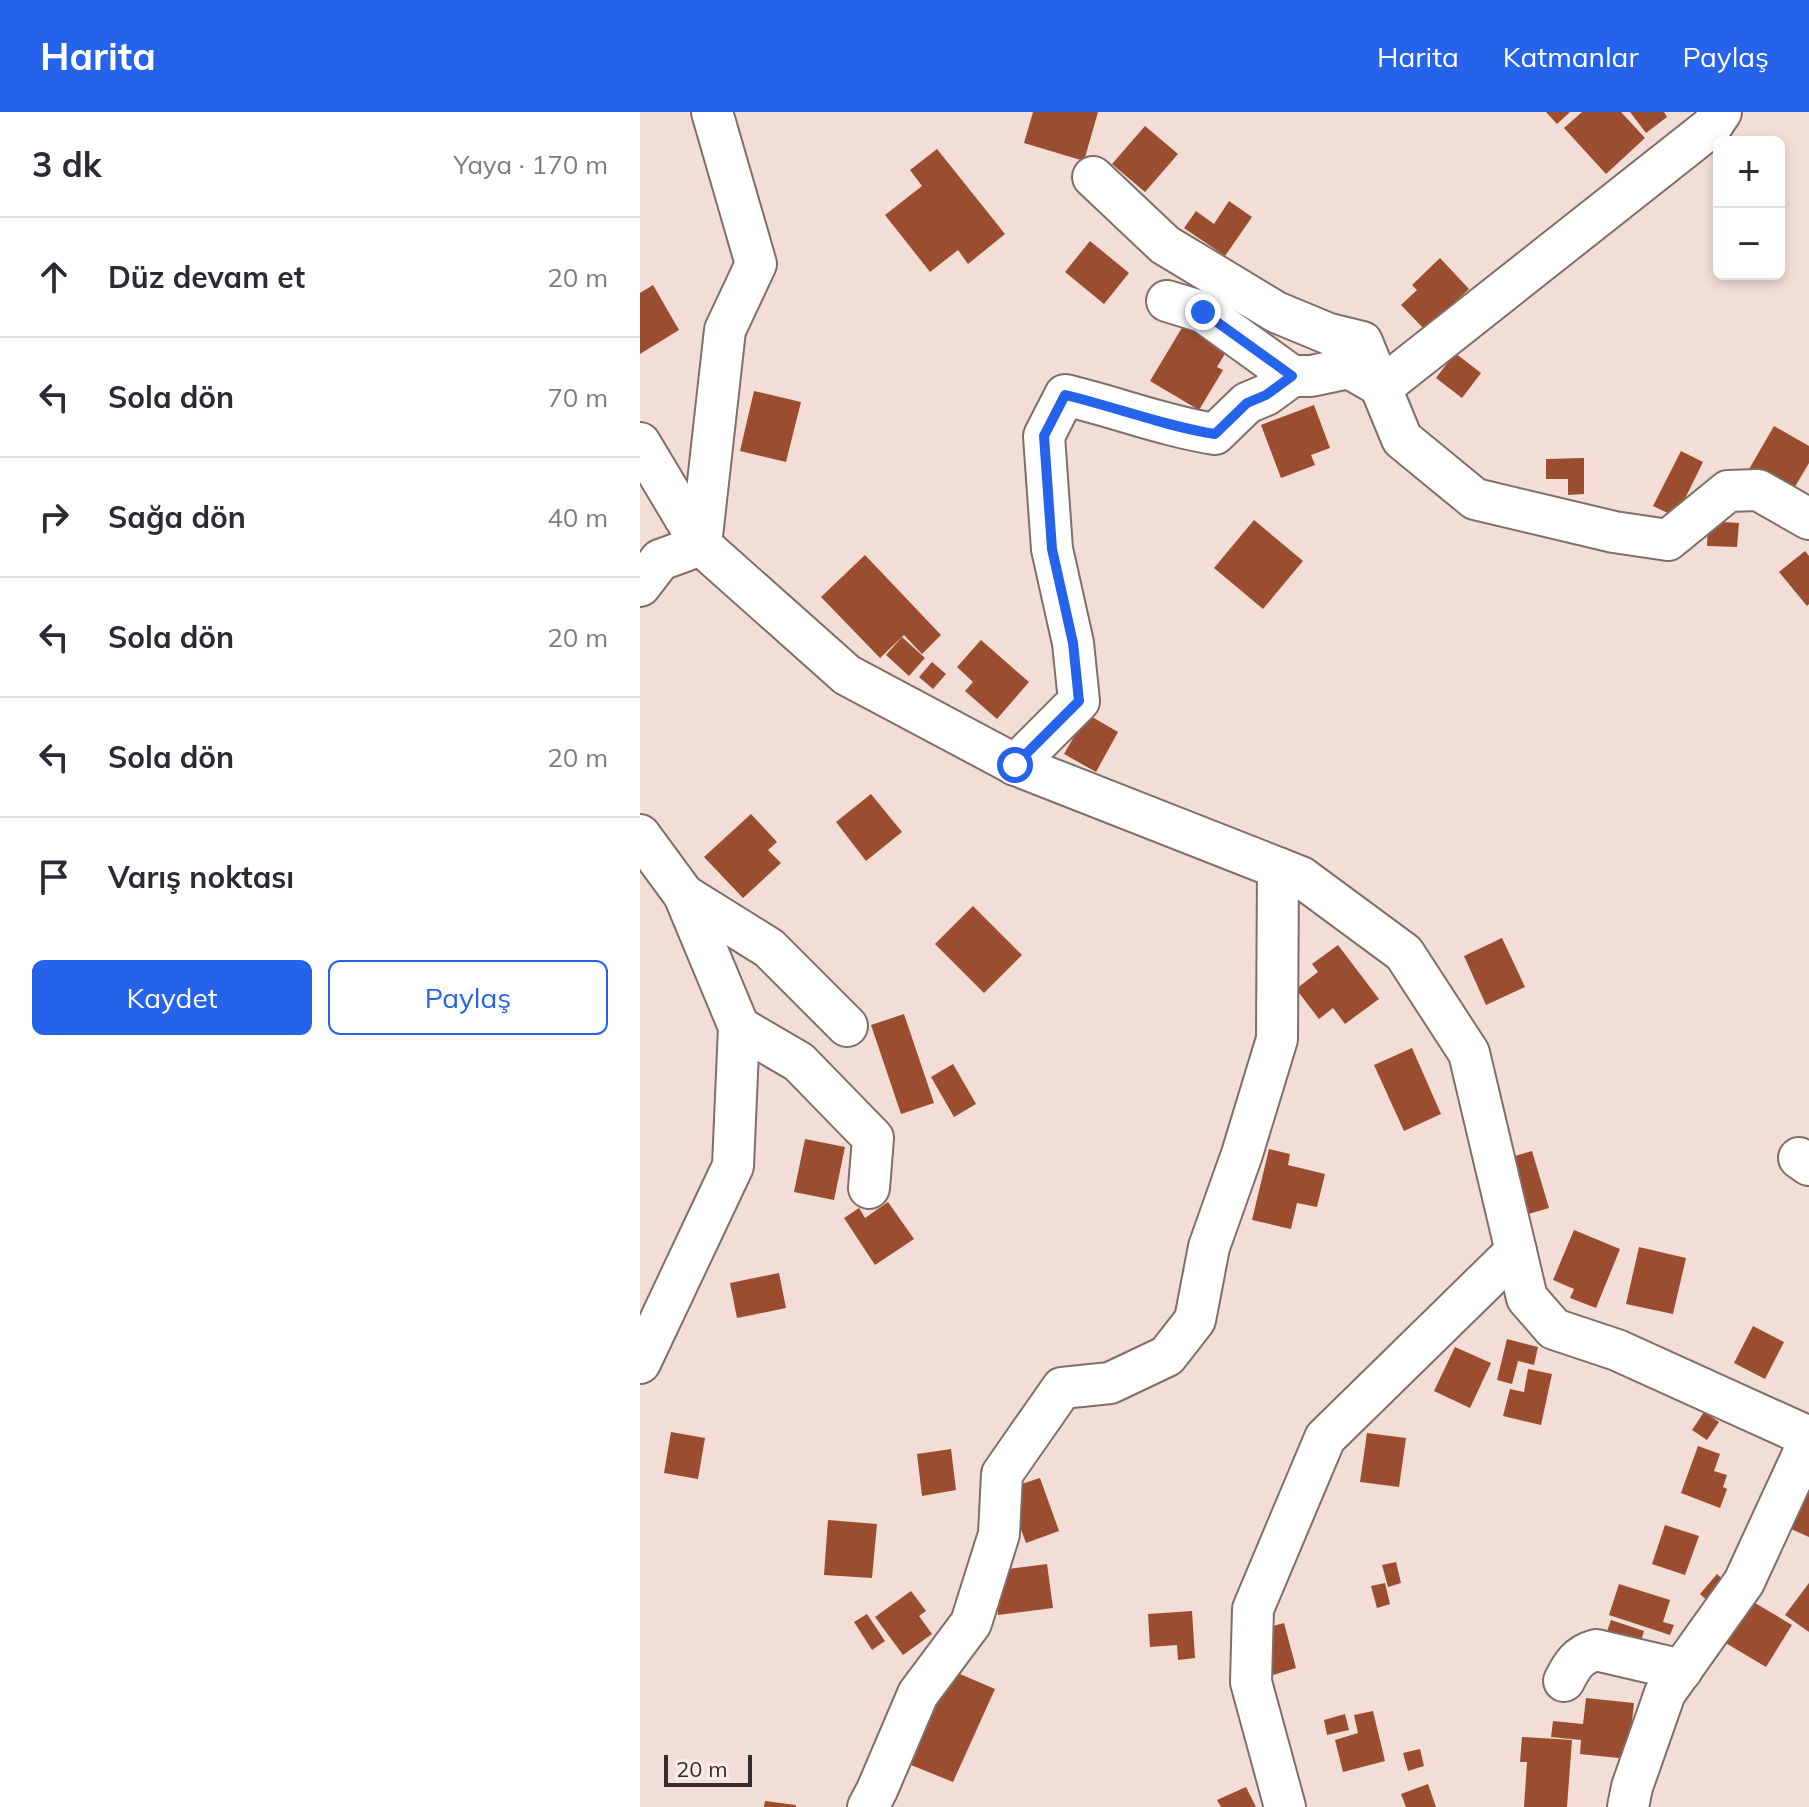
<!DOCTYPE html>
<html lang="tr">
<head>
<meta charset="utf-8">
<style>
  :root { --surface:#fff; --page:#f7f7f7; --text:#2b2b33; --muted:#7c7c81; --line:#e1e1e2; --accent:#2563eb }
  body { margin:0; font-family:Mulish,sans-serif; background:var(--page); color:var(--text) }
  .controls { position:absolute; right:24px; top:24px; display:grid; overflow:hidden; border-radius:12px; box-shadow:0 4px 12px #0003 }
  .controls button { width:72px; height:72px; display:grid; place-items:center; padding:0; border:0; border-bottom:2px solid var(--line); background:var(--surface); color:var(--text); font:40px sans-serif }
  .scale { position:absolute; left:24px; bottom:20px; width:88px; box-sizing:border-box; padding-left:8px; border:4px solid #352d2b; border-top:0; font-size:22px; line-height:28px; white-space:nowrap; color:#352d2b; -webkit-text-stroke:6px #fdede7; paint-order:stroke }
  .stop { position:absolute; width:24px; height:24px; margin:-18px; border:6px solid #2563eb; border-radius:50%; background:#fff }
  .stop.end { background:#2563eb; border-color:#fff; box-shadow:0 2px 8px #0008 }
  .list { margin:0; padding:0; list-style:none }
  h2 { display:flex; justify-content:space-between; align-items:center; height:104px; margin:0; padding:0 32px; font-size:34px }
  h2 small { font-size:26px; font-weight:400; color:var(--muted) }
  .list li { display:grid; grid-template-columns:52px 1fr auto; gap:24px; align-items:center; box-sizing:border-box; height:120px; padding:0 32px; border-top:2px solid var(--line) }
  .list b { display:block; font-size:30px; white-space:nowrap }
  .list em { font-size:26px; font-style:normal; color:var(--muted) }
  .actions { display:flex; gap:16px; padding:24px 32px }
  .actions a { flex:1; padding:18px 0; border:2px solid var(--accent); border-radius:12px; text-align:center; font-size:28px; color:var(--accent) }
  .actions .main { background:var(--accent); color:#fff }
  .icon { flex:none; width:44px; height:44px; fill:none; stroke:currentColor; stroke-width:2; stroke-linecap:round; stroke-linejoin:round }
  .map { position:relative; flex:none; width:1169px; height:1695px; overflow:hidden }
  header { display:flex; align-items:center; gap:48px; box-sizing:border-box; height:112px; padding:0 40px; background:var(--accent); color:#fff }
  header strong { font-size:38px }
  nav { display:flex; gap:44px; margin-inline-start:auto; font-size:28px }
  main { display:flex }
  aside { flex:1; background:var(--surface) }
  .map>svg:first-child { display:block }
</style>
</head>
<body>
<header>
<strong>Harita</strong>
<nav><a>Harita</a><a>Katmanlar</a><a>Paylaş</a></nav>
</header>
<main>
<aside>
<h2>3 dk<small>Yaya · 170 m</small></h2>
<ul class="list">
<li><svg class="icon" aria-label="ahead" viewBox="0 0 24 24"><path d="M12 20V5M6 11l6-6 6 6"/></svg><div><b>Düz devam et</b></div><em>20 m</em></li>
<li><svg class="icon" aria-label="left" viewBox="0 0 24 24"><path d="M17 20v-9H6M10 6l-5 5 5 5"/></svg><div><b>Sola dön</b></div><em>70 m</em></li>
<li><svg class="icon" aria-label="right" viewBox="0 0 24 24"><path d="M7 20v-9h11M14 6l5 5-5 5"/></svg><div><b>Sağa dön</b></div><em>40 m</em></li>
<li><svg class="icon" aria-label="left" viewBox="0 0 24 24"><path d="M17 20v-9H6M10 6l-5 5 5 5"/></svg><div><b>Sola dön</b></div><em>20 m</em></li>
<li><svg class="icon" aria-label="left" viewBox="0 0 24 24"><path d="M17 20v-9H6M10 6l-5 5 5 5"/></svg><div><b>Sola dön</b></div><em>20 m</em></li>
<li><svg class="icon" aria-label="arrive" viewBox="0 0 24 24"><path d="M6 21V4h12l-3 4 3 4H6"/></svg><div><b>Varış noktası</b></div></li>
</ul>
<div class="actions"><a class="main">Kaydet</a><a>Paylaş</a></div>
</aside>
<div class="map">
<svg width="1169" height="1695" viewBox="0 0 1169 1695">
  <rect width="100%" height="100%" fill="#f2ded7"/>
  <g fill="#9b4d2f">
    <polygon points="393,0 458,0 444,49 384,31"/>
    <polygon points="906,0 930,0 917,12"/>
    <polygon points="942,0 981,0 1005,26 966,62 924,16"/>
    <polygon points="990,0 1024,0 1027,5 1006,21"/>
    <polygon points="505,14 538,42 505,80 472,52"/>
    <polygon points="297,37 365,122 328,152 318,138 290,160 245,103 282,74 270,58"/>
    <polygon points="589,89 612,105 585,144 544,116 556,99 574,112"/>
    <polygon points="450,129 489,161 464,192 425,160"/>
    <polygon points="800,146 829,177 785,218 761,193 777,178 772,173"/>
    <polygon points="13,173 39,218 0,242 0,181"/>
    <polygon points="546,209 589,235 577,255 583,258 559,298 510,269"/>
    <polygon points="815,241 841,261 822,286 796,266"/>
    <polygon points="114,279 161,290 146,350 100,339"/>
    <polygon points="674,293 690,336 671,343 675,353 641,366 621,313"/>
    <polygon points="1134,314 1169,334 1169,351 1150,383 1108,359"/>
    <polygon points="1041,339 1063,350 1036,405 1013,394"/>
    <polygon points="944,346 944,382 928,383 928,367 906,367 906,347"/>
    <polygon points="614,408 663,449 623,497 574,456"/>
    <polygon points="1068,409 1099,411 1097,435 1067,434"/>
    <polygon points="1165,439 1169,444 1169,492 1167,494 1139,460"/>
    <polygon points="225,443 301,523 282,542 264,523 240,546 181,485"/>
    <polygon points="262,525 285,546 269,564 246,543"/>
    <polygon points="341,528 389,570 357,607 325,579 333,570 317,555"/>
    <polygon points="292,550 306,562 293,577 279,565"/>
    <polygon points="447,602 478,620 456,660 424,642"/>
    <polygon points="231,682 262,720 226,749 196,710"/>
    <polygon points="111,702 137,730 128,738 141,751 103,786 64,745"/>
    <polygon points="333,794 382,843 344,881 295,832"/>
    <polygon points="862,826 885,875 846,893 824,844"/>
    <polygon points="698,833 739,887 705,912 693,896 679,907 656,877 678,860 672,852"/>
    <polygon points="264,902 294,991 261,1002 231,913"/>
    <polygon points="772,936 801,1002 764,1019 734,953"/>
    <polygon points="313,952 336,992 314,1005 291,965"/>
    <polygon points="165,1027 205,1035 194,1088 154,1080"/>
    <polygon points="629,1037 650,1042 648,1053 685,1062 677,1095 657,1091 651,1117 612,1108"/>
    <polygon points="892,1039 909,1096 881,1104 865,1047"/>
    <polygon points="248,1090 274,1127 235,1153 204,1106 219,1096 225,1106"/>
    <polygon points="934,1118 980,1137 956,1196 930,1186 934,1177 913,1168"/>
    <polygon points="999,1135 1046,1146 1033,1202 986,1192"/>
    <polygon points="139,1161 146,1196 97,1206 90,1171"/>
    <polygon points="1113,1214 1144,1230 1125,1267 1094,1251"/>
    <polygon points="867,1227 898,1235 894,1253 878,1249 872,1272 857,1268"/>
    <polygon points="815,1235 851,1251 830,1296 794,1279"/>
    <polygon points="888,1257 912,1262 901,1313 863,1304 870,1277 884,1280"/>
    <polygon points="1064,1300 1079,1310 1067,1328 1052,1318"/>
    <polygon points="31,1320 65,1326 58,1367 24,1361"/>
    <polygon points="727,1321 766,1326 759,1375 720,1370"/>
    <polygon points="1058,1334 1080,1342 1074,1359 1087,1363 1083,1375 1087,1377 1080,1396 1041,1381"/>
    <polygon points="311,1337 316,1378 282,1384 277,1342"/>
    <polygon points="1169,1363 1169,1425 1142,1413"/>
    <polygon points="400,1366 419,1419 386,1431 366,1377"/>
    <polygon points="188,1408 237,1412 232,1466 184,1463"/>
    <polygon points="1025,1413 1059,1424 1045,1463 1012,1452"/>
    <polygon points="756,1450 761,1471 748,1475 742,1453"/>
    <polygon points="407,1452 413,1496 358,1503 352,1459"/>
    <polygon points="1077,1462 1089,1473 1072,1493 1060,1482"/>
    <polygon points="745,1471 750,1492 737,1496 731,1474"/>
    <polygon points="1169,1471 1169,1520 1145,1503"/>
    <polygon points="979,1472 1030,1488 1023,1510 1034,1513 1030,1523 969,1503"/>
    <polygon points="271,1479 286,1499 279,1504 292,1522 263,1543 235,1505"/>
    <polygon points="1110,1488 1152,1513 1126,1555 1084,1530"/>
    <polygon points="552,1499 555,1546 538,1548 537,1533 510,1535 508,1502"/>
    <polygon points="227,1502 245,1529 232,1538 214,1510"/>
    <polygon points="971,1508 1004,1519 999,1536 965,1525"/>
    <polygon points="644,1511 656,1556 633,1563 621,1517"/>
    <polygon points="306,1556 355,1577 313,1670 266,1651"/>
    <polygon points="946,1586 994,1591 988,1647 940,1642 941,1628 911,1625 913,1609 943,1612"/>
    <polygon points="733,1599 745,1649 703,1660 695,1628 718,1621 714,1603"/>
    <polygon points="705,1602 709,1618 687,1623 684,1608"/>
    <polygon points="882,1625 932,1628 927,1695 884,1695 887,1650 880,1650"/>
    <polygon points="780,1637 784,1654 768,1659 763,1641"/>
    <polygon points="788,1672 796,1695 766,1695 761,1682"/>
    <polygon points="606,1675 616,1695 581,1695 577,1688"/>
    <polygon points="125,1689 156,1693 156,1695 124,1695"/>
  </g>
  <g fill="none" stroke-linecap="round" stroke-linejoin="round">
    <defs>
      <g id="minor">
        <polyline points="453,65 525,133 636,200 689,222 722,230 762,327 835,387 974,420 1028,428 1088,379 1118,378 1169,407"/>
        <polyline points="527,189 563,200 652,264"/>
        <polyline points="0,331 61,433 207,563 376,653 661,765 764,841 829,941 887,1186 914,1217 977,1238 1169,1325"/>
        <polyline points="61,433 85,218 116,152 72,0"/>
        <polyline points="0,474 20,448 61,433"/>
        <path d="M375 653 439 589 433 531 412 437 404 324 425 283C476 295 524 314 575 322L607 291 626 283 652 264H671L709 256 742 275 1071 15 1081 0"/>
        <polyline points="0,723 44,783 99,915 93,1054 0,1251"/>
        <polyline points="44,783 129,836 207,914"/>
        <polyline points="99,915 159,950 233,1026 229,1076"/>
        <polyline points="1159,1046 1169,1053"/>
        <path d="M924 1569C932 1553 938 1543 956 1538L1042 1558"/>
        <polyline points="228,1695 237,1678 278,1582 331,1511 359,1422 362,1362 422,1276 470,1271 527,1244 555,1208 569,1135 602,1042 637,927 638,756"/>
        <polyline points="645,1695 611,1570 613,1497 685,1326 876,1139"/>
        <polyline points="988,1695 992,1675 1025,1581 1104,1470 1169,1329"/>
      </g>
    </defs>
    <use href="#minor" stroke="#806e68" stroke-width="44"/>
    <use href="#minor" stroke="#fff" stroke-width="40"/>
  </g>
  <g fill="none" stroke-linecap="round" stroke-linejoin="round">
    <path stroke="#2563eb" stroke-width="10" d="M375 653 439 589 433 531 412 437 404 324 425 283C476 295 524 314 575 322L607 291 626 283 652 264 563 200"/>
  </g>
</svg>
<div class="controls">
<button>+</button>
<button>−</button>
</div>
<div class="scale">20 m</div>
<div class="stop" style="left:375px;top:653px"></div>
<div class="stop end" style="left:563px;top:200px"></div>
</div>
</main>
</body>
</html>
